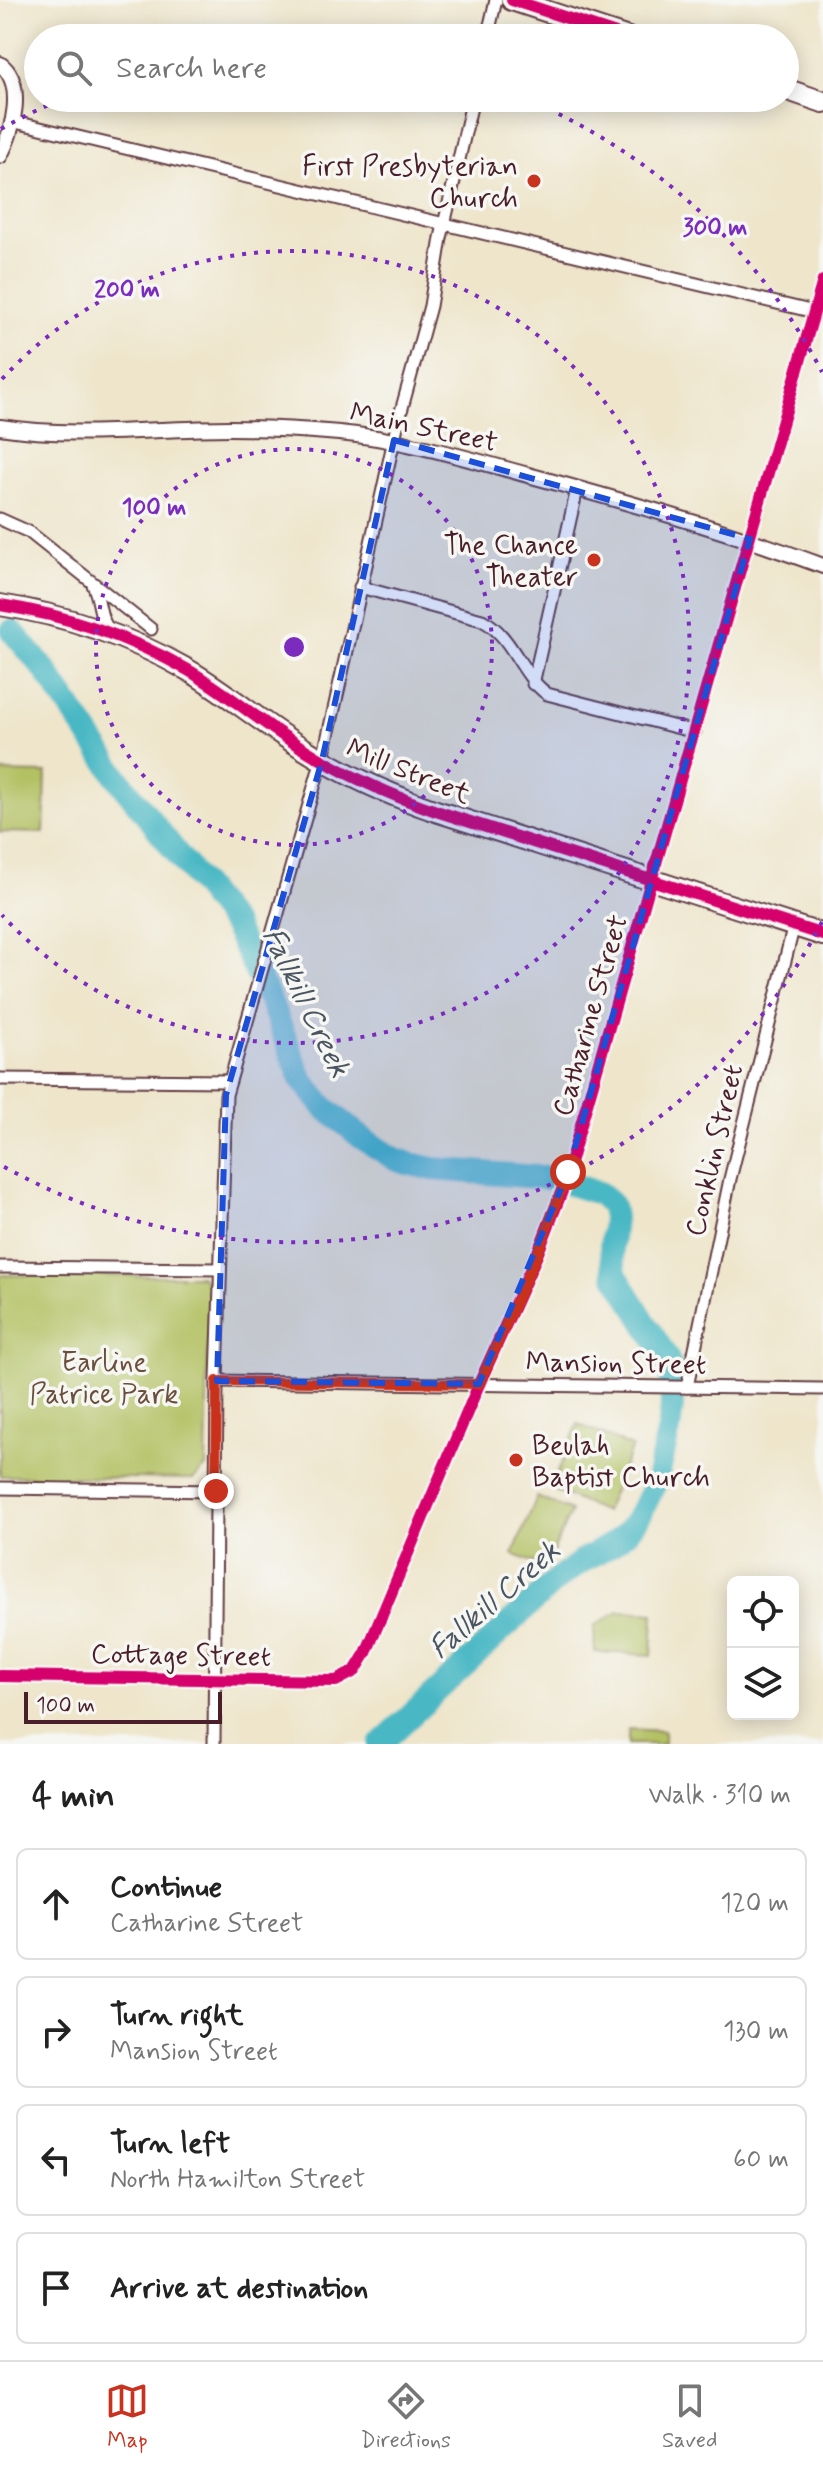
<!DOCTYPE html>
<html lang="en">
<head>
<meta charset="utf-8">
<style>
  :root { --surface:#fff; --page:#f2f2f2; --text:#222; --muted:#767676; --line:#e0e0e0; --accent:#c8321e }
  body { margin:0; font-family:Mynerve,sans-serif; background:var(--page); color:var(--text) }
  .controls { position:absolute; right:24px; bottom:24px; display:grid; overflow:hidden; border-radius:12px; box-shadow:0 4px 20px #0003 }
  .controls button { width:72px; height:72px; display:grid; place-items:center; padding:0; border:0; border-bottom:2px solid var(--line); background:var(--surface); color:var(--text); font:40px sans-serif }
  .scale { position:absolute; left:24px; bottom:20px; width:198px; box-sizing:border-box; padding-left:8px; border:4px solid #4a1f2b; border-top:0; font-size:22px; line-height:28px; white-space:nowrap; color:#4a1f2b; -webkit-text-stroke:6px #f6f6f2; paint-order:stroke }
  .stop { position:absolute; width:24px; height:24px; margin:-18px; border:6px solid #c8321e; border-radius:50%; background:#fff }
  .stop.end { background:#c8321e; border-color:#fff; box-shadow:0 2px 8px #0008 }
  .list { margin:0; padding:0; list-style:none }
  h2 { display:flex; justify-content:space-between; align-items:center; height:104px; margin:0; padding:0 32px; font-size:34px }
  h2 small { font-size:26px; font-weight:400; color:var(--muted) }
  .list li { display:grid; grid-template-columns:52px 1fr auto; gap:24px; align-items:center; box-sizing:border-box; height:112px; margin:0 16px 16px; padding:0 16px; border:2px solid var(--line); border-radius:12px }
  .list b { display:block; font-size:30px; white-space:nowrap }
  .list p { margin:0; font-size:26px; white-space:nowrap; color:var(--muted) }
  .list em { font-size:26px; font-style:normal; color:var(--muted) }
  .icon { flex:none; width:44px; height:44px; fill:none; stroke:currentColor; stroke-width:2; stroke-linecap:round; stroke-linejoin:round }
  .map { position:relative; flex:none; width:823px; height:1744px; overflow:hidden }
  .search { position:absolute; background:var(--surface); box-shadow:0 4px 20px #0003; left:24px; right:24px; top:24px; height:88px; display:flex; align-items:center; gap:20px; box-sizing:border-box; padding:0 28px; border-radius:44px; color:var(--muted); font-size:30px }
  .sheet { height:616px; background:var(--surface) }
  nav { display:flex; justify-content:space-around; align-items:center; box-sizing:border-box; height:112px; border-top:2px solid var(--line); background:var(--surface); font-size:22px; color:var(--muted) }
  nav a { display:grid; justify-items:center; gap:4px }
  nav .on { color:var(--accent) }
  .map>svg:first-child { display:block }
</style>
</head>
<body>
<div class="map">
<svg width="823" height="1744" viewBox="0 0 823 1744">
  <rect width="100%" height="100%" fill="#f6f6f2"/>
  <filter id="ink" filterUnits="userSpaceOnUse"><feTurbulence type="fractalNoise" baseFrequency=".0125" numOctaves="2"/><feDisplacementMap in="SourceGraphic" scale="16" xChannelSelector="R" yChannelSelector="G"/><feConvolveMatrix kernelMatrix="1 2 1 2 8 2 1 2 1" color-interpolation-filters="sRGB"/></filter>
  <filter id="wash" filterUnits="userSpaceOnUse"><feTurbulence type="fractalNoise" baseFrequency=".006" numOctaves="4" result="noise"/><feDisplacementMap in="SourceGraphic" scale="32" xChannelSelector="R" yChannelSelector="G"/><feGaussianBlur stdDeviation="1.8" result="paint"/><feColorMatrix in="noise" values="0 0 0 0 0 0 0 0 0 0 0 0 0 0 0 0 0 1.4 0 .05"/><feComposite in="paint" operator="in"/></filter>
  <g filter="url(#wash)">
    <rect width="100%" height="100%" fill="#eee5cb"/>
    <g fill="#b3c163" stroke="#7e7047" stroke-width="2">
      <polygon points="0,772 46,773 44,833 0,832"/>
      <polygon points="0,1275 201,1276 209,1285 206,1467 194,1479 0,1476"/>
      <polygon points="578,1424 632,1447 605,1512 551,1489"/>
      <polygon points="537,1497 571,1511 546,1568 513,1554"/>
      <polygon points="619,1611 654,1613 652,1655 595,1652 594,1626"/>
      <polygon points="628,1729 664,1731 664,1744 628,1744"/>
    </g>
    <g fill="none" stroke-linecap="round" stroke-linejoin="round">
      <polyline stroke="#4ab8c4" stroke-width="24" points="12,631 45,670 120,781 234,926 272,1005 302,1080 324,1107 362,1138 395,1159 407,1163 433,1169 550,1178 599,1193 612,1205 614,1218 611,1249 615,1274 667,1358 671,1368 672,1406 669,1429 657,1480 638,1518 627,1532 612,1544 581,1562 553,1583 380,1744"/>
    </g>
  </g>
  <g filter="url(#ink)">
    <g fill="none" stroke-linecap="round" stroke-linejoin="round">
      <defs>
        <g id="street">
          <polyline points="487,38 496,0"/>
          <polyline points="11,121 823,314"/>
          <polyline points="0,519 29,532 151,629"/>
          <path d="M93 585C101 601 98 618 110 631"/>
          <path d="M360 587 482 620C513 636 519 673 547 694L695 732"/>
          <polyline points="533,684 577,489"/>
          <polyline points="0,1079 230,1081"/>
          <polyline points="0,1267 220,1269"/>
          <polyline points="217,1381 823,1389"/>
          <polyline points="687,1387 730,1179 794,925"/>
          <polyline points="0,1488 216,1491"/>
          <polyline points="0,1676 336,1681 355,1671 366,1653 479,1384 537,1255 562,1191 823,281"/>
          <polyline points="214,1744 217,1381 226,1095 326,745 397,426 430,306 441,238 473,98"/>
        </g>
        <g id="secondary">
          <path d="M0 64C26 83 13 131 0 156"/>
          <path d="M0 427C77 439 153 428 230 428 266 428 303 430 339 433 403 439 465 458 528 475 627 502 726 530 823 566"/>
        </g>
        <g id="highway">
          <polyline points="512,0 628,38"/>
          <polyline points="785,89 823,102"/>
          <path d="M0 605C66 615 130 637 188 670 229 694 264 725 304 749 345 775 390 795 436 811L823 935"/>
        </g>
      </defs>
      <use href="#street" stroke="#633d43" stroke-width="15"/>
      <use href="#secondary" stroke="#633d43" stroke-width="18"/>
      <use href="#highway" stroke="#633d43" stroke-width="24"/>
      <use href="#street" stroke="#fff" stroke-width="11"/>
      <use href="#secondary" stroke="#fff" stroke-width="14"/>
      <use href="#highway" stroke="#fff" stroke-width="20"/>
      <defs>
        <g id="cycleway">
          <polyline points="512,0 628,38"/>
          <path d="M0 605C66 615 130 637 188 670 229 694 264 725 304 749 345 775 390 795 436 811L823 935"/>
          <polyline points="0,1676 336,1681 355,1671 366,1653 479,1384 537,1255 562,1191 823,281"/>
        </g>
      </defs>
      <use href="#cycleway" stroke="#f6f6f2" stroke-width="17"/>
      <use href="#cycleway" stroke="#d6006c" stroke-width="12"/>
    </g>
  </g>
  <g fill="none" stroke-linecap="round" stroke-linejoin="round" filter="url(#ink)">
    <polyline stroke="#c8321e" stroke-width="10" points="216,1491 217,1381 479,1384 537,1255 568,1172"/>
  </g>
  <path fill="#1d4ed8" fill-opacity="0.2" stroke="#1d4ed8" stroke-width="6" stroke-dasharray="16 10" stroke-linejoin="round" d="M394 440 750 539 568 1172 479 1384 217 1381 226 1095 322 760Z"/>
  <g fill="none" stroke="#7b2cbf" stroke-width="4" stroke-dasharray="4 8">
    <circle cx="294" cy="647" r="198"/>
    <path d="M2 379A396 396 0 1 1 2 915"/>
    <path d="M822 922A595 595 0 0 1 1 1165M1 129A595 595 0 0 1 62 99M526 99A595 595 0 0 1 822 372"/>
  </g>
  <g fill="#c8321e" stroke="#f6f6f2" stroke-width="3">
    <circle cx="534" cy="181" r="8"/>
    <circle cx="594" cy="560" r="8"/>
    <circle cx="516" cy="1460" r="8"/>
  </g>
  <g text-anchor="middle" stroke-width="7" stroke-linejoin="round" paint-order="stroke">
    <g font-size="28" fill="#4a1f2b" stroke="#f6f6f2" text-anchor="end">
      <text x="518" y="175">First Presbyterian<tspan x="518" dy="32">Church</tspan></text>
      <text x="578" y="554">The Chance<tspan x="578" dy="32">Theater</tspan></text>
      <text x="532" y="1454" text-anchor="start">Beulah<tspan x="532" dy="32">Baptist Church</tspan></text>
    </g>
    <g font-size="28" fill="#4a1f2b" stroke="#f6f6f2">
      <text transform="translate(424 426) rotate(12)" y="10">Main Street</text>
      <text transform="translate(409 770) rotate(22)" y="10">Mill Street</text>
      <text transform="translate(589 1015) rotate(-74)" y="10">Catharine Street</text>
      <text transform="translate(713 1150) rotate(-77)" y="10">Conklin Street</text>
      <text transform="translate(616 1362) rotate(1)" y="10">Mansion Street</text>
      <text transform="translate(181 1654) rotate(1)" y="10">Cottage Street</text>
    </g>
    <g font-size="28" fill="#6a503c" stroke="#f6f6f2">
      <text x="104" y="1371">Earline<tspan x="104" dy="32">Patrice Park</tspan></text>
    </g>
    <g font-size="30" font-style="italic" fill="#4a5561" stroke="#f6f6f2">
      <text transform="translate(307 1002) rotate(64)" y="10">Fallkill Creek</text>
      <text transform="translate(494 1599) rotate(-41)" y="10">Fallkill Creek</text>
    </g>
  </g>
  <circle cx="294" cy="647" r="12" fill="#7b2cbf" stroke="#f6f6f2" stroke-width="4"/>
  <g font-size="24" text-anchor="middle" font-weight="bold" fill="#7b2cbf" stroke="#f6f6f2" stroke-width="7" stroke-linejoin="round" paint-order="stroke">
    <text x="715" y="235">300 m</text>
    <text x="127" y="297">200 m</text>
    <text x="154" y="515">100 m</text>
  </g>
</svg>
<div class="controls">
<button><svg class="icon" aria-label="locate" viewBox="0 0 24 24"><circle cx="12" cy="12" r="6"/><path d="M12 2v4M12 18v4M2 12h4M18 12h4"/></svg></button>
<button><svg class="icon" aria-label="layers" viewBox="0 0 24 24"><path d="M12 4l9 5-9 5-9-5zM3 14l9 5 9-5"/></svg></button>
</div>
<div class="scale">100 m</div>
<div class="stop" style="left:568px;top:1172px"></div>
<div class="stop end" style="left:216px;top:1491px"></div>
<div class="search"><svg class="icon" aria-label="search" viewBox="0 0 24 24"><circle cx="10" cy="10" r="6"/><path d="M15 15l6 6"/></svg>Search here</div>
</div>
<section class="sheet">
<h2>4 min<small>Walk · 310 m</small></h2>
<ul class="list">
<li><svg class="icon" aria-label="ahead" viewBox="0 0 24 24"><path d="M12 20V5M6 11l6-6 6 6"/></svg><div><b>Continue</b><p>Catharine Street</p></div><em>120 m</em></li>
<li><svg class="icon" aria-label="right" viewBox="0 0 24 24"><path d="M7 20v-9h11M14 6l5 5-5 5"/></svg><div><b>Turn right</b><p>Mansion Street</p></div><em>130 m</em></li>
<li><svg class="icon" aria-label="left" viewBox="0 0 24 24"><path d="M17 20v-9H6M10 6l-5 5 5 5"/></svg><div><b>Turn left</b><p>North Hamilton Street</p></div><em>60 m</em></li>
<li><svg class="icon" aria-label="arrive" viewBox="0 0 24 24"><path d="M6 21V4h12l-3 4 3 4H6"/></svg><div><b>Arrive at destination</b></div></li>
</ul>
</section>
<nav>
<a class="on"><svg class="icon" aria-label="map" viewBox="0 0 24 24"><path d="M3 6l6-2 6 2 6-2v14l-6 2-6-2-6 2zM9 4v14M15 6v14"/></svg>Map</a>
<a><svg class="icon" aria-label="directions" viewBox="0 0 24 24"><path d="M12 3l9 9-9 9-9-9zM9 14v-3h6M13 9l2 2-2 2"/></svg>Directions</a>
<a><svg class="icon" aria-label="saved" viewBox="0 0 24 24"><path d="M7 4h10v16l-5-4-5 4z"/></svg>Saved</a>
</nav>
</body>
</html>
